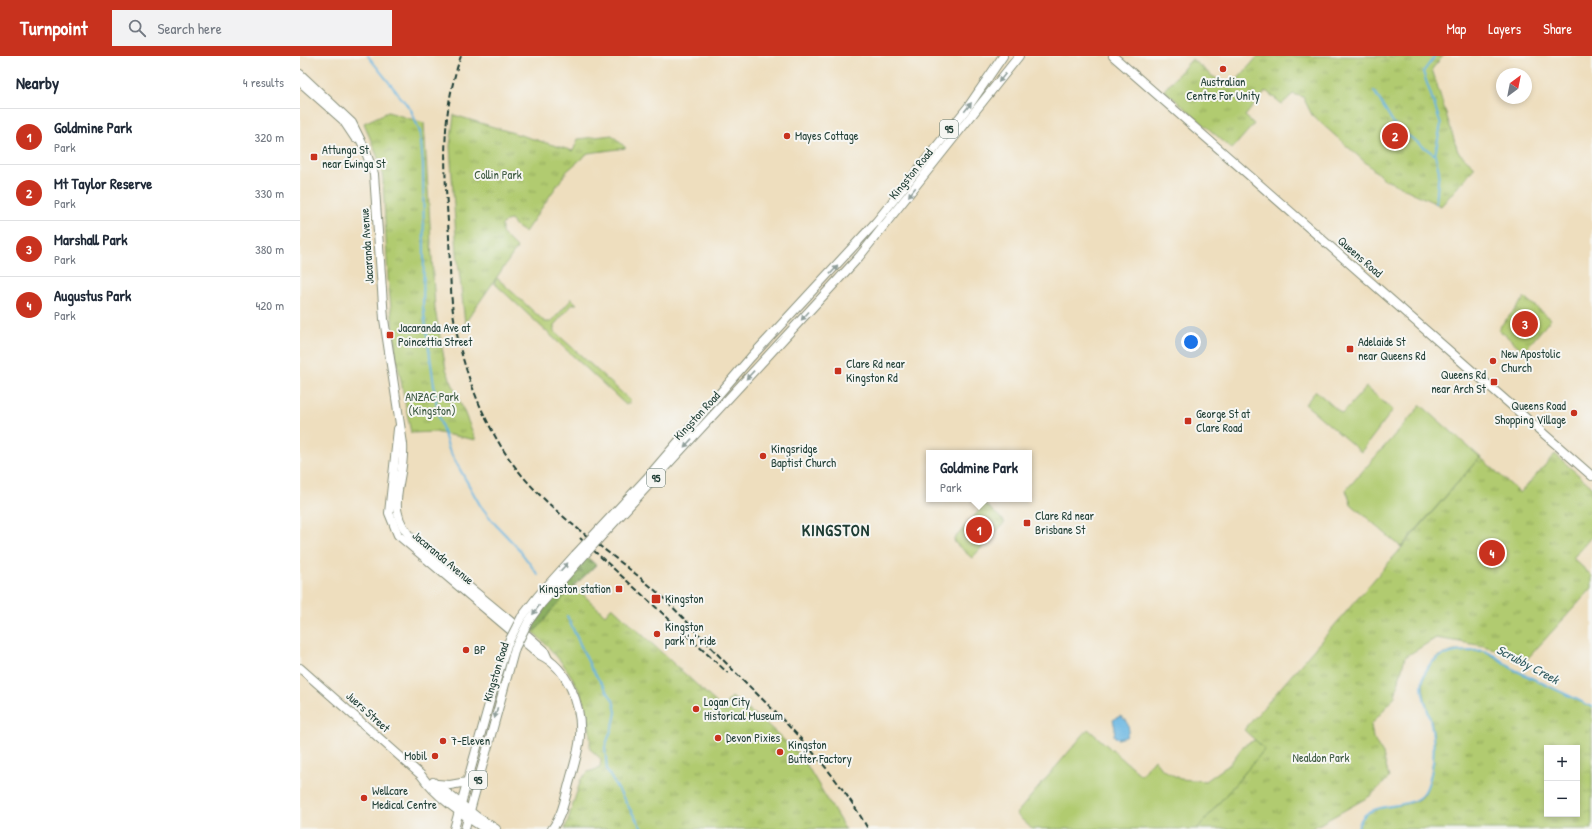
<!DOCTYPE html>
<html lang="en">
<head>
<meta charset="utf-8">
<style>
  :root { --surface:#fff; --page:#f2f2f3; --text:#1f2937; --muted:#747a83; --line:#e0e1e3; --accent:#c8321e }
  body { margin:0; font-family:"Patrick Hand",sans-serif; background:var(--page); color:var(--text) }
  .controls { position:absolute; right:12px; bottom:12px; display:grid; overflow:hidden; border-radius:0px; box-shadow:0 2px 6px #0003 }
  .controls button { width:36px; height:36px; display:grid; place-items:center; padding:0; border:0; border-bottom:1px solid var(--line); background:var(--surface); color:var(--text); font:20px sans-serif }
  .compass { position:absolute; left:1196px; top:12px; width:36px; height:36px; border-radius:50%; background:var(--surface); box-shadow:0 2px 6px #0003; rotate:32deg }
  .you { position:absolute; left:891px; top:286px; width:14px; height:14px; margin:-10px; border:3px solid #fff; border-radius:50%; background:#1a73e8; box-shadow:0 0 0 6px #1a73e833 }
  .badge { display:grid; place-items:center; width:26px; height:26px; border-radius:50%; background:var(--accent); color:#fff; font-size:13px; font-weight:700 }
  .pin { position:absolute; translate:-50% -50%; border:2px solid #fff; box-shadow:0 1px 4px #0006 }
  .popup { position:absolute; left:626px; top:394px; width:106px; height:52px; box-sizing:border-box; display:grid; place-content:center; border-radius:0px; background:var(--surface); filter:drop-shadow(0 1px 3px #0005); font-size:13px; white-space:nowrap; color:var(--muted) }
  .popup b { font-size:15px; color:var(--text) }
  .popup::after { content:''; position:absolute; left:50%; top:100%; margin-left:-8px; border:8px solid transparent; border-top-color:var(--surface) }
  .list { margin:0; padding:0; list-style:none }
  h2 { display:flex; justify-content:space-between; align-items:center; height:52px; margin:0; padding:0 16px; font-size:17px }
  h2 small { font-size:13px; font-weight:400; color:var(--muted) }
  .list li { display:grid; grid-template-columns:26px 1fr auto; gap:12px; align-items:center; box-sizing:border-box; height:56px; padding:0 16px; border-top:1px solid var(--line) }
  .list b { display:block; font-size:15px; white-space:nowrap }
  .list p { margin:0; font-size:13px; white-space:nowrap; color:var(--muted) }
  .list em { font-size:13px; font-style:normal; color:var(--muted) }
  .icon { flex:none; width:22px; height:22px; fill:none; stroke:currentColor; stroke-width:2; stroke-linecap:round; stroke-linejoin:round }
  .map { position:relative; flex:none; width:1292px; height:773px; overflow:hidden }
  header { display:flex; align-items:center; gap:24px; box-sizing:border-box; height:56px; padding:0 20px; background:var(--accent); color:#fff }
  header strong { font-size:19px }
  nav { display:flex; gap:22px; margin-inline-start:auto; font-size:14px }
  .search { width:280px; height:36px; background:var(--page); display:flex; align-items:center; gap:10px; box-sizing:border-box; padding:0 14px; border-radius:0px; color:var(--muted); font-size:15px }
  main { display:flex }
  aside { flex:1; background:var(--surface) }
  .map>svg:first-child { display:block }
</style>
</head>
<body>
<header>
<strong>Turnpoint</strong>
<div class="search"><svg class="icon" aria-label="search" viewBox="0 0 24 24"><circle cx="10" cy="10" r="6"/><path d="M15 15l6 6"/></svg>Search here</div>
<nav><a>Map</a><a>Layers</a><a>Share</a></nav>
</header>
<main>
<aside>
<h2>Nearby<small>4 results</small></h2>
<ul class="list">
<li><span class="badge">1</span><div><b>Goldmine Park</b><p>Park</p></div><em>320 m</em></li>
<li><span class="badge">2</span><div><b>Mt Taylor Reserve</b><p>Park</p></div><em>330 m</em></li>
<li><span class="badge">3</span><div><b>Marshall Park</b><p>Park</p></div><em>380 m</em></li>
<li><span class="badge">4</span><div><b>Augustus Park</b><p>Park</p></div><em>420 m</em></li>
</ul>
</aside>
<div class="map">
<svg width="1292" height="773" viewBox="0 0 1292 773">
  <defs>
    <pattern id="forest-firs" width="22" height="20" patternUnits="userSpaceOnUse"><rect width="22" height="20" fill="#8caf62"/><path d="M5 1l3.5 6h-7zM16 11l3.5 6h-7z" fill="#729052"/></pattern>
    <pattern id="park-tufts" width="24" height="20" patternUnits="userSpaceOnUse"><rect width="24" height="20" fill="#b1cb70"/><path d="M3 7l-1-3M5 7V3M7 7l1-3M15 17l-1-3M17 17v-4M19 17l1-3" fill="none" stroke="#8fa65d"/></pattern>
  </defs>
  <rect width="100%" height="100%" fill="#f6f6f2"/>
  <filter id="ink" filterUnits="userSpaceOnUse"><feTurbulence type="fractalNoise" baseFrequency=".025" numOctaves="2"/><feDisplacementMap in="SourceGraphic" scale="8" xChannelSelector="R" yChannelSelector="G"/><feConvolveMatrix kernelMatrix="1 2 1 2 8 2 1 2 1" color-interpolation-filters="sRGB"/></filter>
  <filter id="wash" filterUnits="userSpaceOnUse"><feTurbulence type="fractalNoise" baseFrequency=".012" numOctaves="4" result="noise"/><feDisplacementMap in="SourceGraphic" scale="16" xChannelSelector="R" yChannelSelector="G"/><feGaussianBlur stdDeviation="0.9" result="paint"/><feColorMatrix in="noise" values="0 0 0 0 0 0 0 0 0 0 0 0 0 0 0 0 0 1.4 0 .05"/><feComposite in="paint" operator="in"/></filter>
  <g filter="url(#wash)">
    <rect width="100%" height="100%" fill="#eedebe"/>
    <g fill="#b1cb70" stroke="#688452">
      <polygon points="197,222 245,266 251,266 270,245 271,242 277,248 273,248 254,269 254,275 331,345 326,349 194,227"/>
      <polygon points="1066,331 1093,354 1061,396 1005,348 1016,335 1042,358"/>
      <polygon points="1121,349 1180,401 1101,491 1051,448 1046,434"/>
      <polygon points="788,673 841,719 854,703 862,713 880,723 906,725 930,708 944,689 955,684 965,693 897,773 732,773 716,758"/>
    </g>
    <polygon fill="url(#forest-firs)" stroke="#56764b" points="287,501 296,509 274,530 252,554 239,571 233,576 228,573 244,551"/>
    <g fill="url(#park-tufts)" stroke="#688452" fill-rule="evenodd">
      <polygon points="958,0 1143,0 1132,13 1158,96 1175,111 1141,150 1084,123 1012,59 1003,41 993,38 982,48 966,35 945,60 954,68 932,93 864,34 892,3 912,20 931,31"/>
      <polygon points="88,56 124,67 135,253 146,313 176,384 134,376 111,377 96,299 88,223 83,123 80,107 64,67"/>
      <polygon points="154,59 273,95 278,83 312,79 326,92 288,97 267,115 225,176 217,171 211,164 206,165 202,169 202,177 217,192 165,267 157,196 150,90"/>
      <polygon points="1225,242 1251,263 1224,295 1198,273"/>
      <polygon points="1255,398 1292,431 1292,480 1273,502 1292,520 1292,532 1227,603 1184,590 1136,582 1105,601 1095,640 1071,669 1073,682 1083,698 1089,722 1070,740 1011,773 897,773 965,693 944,674 1180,401 1220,437"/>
      <polygon points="685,448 705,466 672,502 655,487 654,483"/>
      <path d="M274 530 305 559 312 551 422 652 432 641 470 671 502 701 545 773H265L281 723 288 716 300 712 301 703 290 693C293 642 268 609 233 576L239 571 252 554Z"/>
      <path d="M1154 595H1185L1215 614 1292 651V773H1058C1063 741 1105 757 1122 741 1128 735 1129 723 1131 715 1134 701 1135 684 1132 669 1127 646 1113 620 1137 601 1141 598 1149 597 1154 595ZM1247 692H1277V758H1247Z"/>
    </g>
    <polygon fill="#68b6e2" stroke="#447a8b" points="820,660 827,665 829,674 826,681 818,683 814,680 815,672 813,664"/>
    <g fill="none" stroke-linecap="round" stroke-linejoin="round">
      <g stroke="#68b6e2" stroke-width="2">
        <polyline points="68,0 111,54 120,76 123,109 124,199 123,250 138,358 149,394 180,449 195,468 218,492 238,519"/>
        <polyline points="1135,0 1123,16 1141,68 1135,99 1139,115 1136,147"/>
        <polyline points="1074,35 1096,71 1135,99"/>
        <polyline points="267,560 291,612 313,644 316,656 314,666 305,691 307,715 342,773"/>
        <path d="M1058 773C1063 738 1116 761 1127 731 1136 708 1135 683 1129 659 1127 651 1122 639 1122 630 1124 602 1146 595 1169 595 1174 595 1180 594 1184 595 1196 598 1205 609 1215 614 1241 627 1267 638 1292 651"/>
      </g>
    </g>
  </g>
  <g filter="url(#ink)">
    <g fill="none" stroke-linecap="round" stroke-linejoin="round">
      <defs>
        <g id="secondary">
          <polyline points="813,0 1292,420"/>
          <path d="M0 18 52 67 64 91 74 118 84 263 103 388C106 429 80 452 116 487L227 579 244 594 248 603"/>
          <polyline points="0,26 43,64 55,82"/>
          <path d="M98 373 89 457 98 479 240 599C268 612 282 650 280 680 279 696 273 712 269 728 265 743 262 760 252 773"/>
          <path d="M0 612 121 719C136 741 162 758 185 773"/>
          <polyline points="133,726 177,761 196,773"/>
        </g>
        <g id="primary">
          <polyline points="292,481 346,423 451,301 576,166 668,51 703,0"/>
          <polyline points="297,485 559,201 719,0"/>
          <polyline points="221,562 238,540 275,499"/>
          <polyline points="228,566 242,547 280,504"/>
          <polyline points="137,728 150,729 167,726"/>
          <polyline points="154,773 191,641 207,589"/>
          <polyline points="165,773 215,592"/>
        </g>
      </defs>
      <use href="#secondary" stroke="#868e79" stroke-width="10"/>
      <use href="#primary" stroke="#868e79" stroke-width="10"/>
      <use href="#secondary" stroke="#fff" stroke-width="8"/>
      <use href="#primary" stroke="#fff" stroke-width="8"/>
      <g stroke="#1f3d34" stroke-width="2" stroke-dasharray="6 3" stroke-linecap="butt">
        <path d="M161 0C139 62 145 117 149 181 150 206 150 232 153 256 160 304 177 351 202 392 239 451 298 486 349 529 379 555 404 585 432 613 483 664 532 709 568 773"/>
        <polyline points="280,482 428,617"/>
      </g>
      <defs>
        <g id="primary-bridge">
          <polyline points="275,499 292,481"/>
          <polyline points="280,504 297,485"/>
          <polyline points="207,589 221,562"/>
          <polyline points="215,592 228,566"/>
        </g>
      </defs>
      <use href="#primary-bridge" stroke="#868e79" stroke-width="10" stroke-linecap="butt"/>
      <use href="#primary-bridge" stroke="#fff" stroke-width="8"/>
    </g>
    <defs><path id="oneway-solid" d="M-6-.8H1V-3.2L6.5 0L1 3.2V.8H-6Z"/></defs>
    <g fill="#8f9e9a">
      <use href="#oneway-solid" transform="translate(702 22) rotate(129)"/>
      <use href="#oneway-solid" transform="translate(668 51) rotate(-52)"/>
      <use href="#oneway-solid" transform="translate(612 136) rotate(128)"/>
      <use href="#oneway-solid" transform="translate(534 214) rotate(-47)"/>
      <use href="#oneway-solid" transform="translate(505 260) rotate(132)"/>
      <use href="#oneway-solid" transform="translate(450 319) rotate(133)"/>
      <use href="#oneway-solid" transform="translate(388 387) rotate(133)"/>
      <use href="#oneway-solid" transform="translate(264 511) rotate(-47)"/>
      <use href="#oneway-solid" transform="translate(236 554) rotate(126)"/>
      <use href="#oneway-solid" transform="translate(196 657) rotate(105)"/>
    </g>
  </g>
  <g fill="#c8321e" stroke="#f6f6f2" stroke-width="1.5">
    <circle cx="923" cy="13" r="4"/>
    <circle cx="487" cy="80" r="4"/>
    <rect x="10" y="97" width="8" height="8" rx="2"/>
    <rect x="86" y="275" width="8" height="8" rx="2"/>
    <rect x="1046" y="289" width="8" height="8" rx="2"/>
    <circle cx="1193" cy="305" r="4"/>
    <rect x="534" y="311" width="8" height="8" rx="2"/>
    <rect x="1190" y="322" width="8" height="8" rx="2"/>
    <circle cx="1274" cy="357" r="4"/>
    <rect x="884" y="361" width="8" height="8" rx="2"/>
    <circle cx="463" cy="400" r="4"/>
    <rect x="723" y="463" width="8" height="8" rx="2"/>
    <rect x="315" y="529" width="8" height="8" rx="2"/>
    <rect x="351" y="538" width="10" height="10" rx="2"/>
    <circle cx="357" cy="578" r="4"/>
    <circle cx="166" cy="594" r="4"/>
    <circle cx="396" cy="653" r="4"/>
    <circle cx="418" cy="682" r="4"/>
    <circle cx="143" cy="685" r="4"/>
    <circle cx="480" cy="696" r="4"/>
    <circle cx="135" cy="700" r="4"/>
    <circle cx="64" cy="742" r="4"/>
  </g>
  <g text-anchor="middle" stroke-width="4" stroke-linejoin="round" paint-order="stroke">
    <g fill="#f6f6f2" stroke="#60746d" stroke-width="1">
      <rect x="640" y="64" width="18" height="18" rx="3"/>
      <rect x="347" y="413" width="18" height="18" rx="3"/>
      <rect x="169" y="715" width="18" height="18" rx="3"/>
    </g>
    <g font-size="11" font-weight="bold" fill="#1f3d34">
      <text x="649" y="77">95</text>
      <text x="356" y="426">95</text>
      <text x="178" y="728">95</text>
    </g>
    <g font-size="12" fill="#1f3d34" stroke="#f6f6f2" text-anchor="start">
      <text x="923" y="30" text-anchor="middle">Australian<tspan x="923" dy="14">Centre For Unity</tspan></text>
      <text x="495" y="84">Mayes Cottage</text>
      <text x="22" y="98">Attunga St<tspan x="22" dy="14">near Ewinga St</tspan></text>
      <text x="98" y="276">Jacaranda Ave at<tspan x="98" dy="14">Poincettia Street</tspan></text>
      <text x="1058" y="290">Adelaide St<tspan x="1058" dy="14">near Queens Rd</tspan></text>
      <text x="1201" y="302">New Apostolic<tspan x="1201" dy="14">Church</tspan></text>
      <text x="546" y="312">Clare Rd near<tspan x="546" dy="14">Kingston Rd</tspan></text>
      <text x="1186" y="323" text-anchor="end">Queens Rd<tspan x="1186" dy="14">near Arch St</tspan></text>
      <text x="1266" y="354" text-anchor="end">Queens Road<tspan x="1266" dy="14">Shopping Village</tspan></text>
      <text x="896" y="362">George St at<tspan x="896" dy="14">Clare Road</tspan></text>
      <text x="471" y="397">Kingsridge<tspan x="471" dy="14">Baptist Church</tspan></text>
      <text x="735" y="464">Clare Rd near<tspan x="735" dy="14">Brisbane St</tspan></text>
      <text x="311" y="537" text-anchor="end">Kingston station</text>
      <text x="365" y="547">Kingston</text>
      <text x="365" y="575">Kingston<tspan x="365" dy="14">park 'n' ride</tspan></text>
      <text x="174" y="598">BP</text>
      <text x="404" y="650">Logan City<tspan x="404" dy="14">Historical Museum</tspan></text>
      <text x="426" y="686">Devon Pixies</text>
      <text x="151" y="689">7-Eleven</text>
      <text x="488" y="693">Kingston<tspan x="488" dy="14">Butter Factory</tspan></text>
      <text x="127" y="704" text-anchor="end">Mobil</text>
      <text x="72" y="739">Wellcare<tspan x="72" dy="14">Medical Centre</tspan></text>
    </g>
    <g font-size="12" fill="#1f3d34" stroke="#f6f6f2">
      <text transform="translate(611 118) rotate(-51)" y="4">Kingston Road</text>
      <text transform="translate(67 190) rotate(-94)" y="4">Jacaranda Avenue</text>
      <text transform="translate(1060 201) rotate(41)" y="4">Queens Road</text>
      <text transform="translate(397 360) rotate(-47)" y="4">Kingston Road</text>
      <text transform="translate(143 502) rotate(40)" y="4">Jacaranda Avenue</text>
      <text transform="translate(196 616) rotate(-73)" y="4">Kingston Road</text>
      <text transform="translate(68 656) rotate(42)" y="4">Juers Street</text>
    </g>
    <g font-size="12" fill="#3c5940" stroke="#f6f6f2">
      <text x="198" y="123">Collin Park</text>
      <text x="132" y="345">ANZAC Park<tspan x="132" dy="14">(Kingston)</tspan></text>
      <text x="1021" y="706">Nealdon Park</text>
    </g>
    <g font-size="13" font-style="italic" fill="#315b60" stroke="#f6f6f2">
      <text transform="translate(1228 608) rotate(28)" y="5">Scrubby Creek</text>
    </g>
    <g font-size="16" font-weight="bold" letter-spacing="1" fill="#1f3d34" stroke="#f6f6f2">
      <text x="536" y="480">KINGSTON</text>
    </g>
  </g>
</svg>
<div class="controls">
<button>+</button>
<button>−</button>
</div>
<svg class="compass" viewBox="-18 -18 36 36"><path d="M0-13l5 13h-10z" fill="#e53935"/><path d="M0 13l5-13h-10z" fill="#747a83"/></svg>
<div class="you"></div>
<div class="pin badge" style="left:679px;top:474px">1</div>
<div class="popup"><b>Goldmine Park</b>Park</div>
<div class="pin badge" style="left:1095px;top:80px">2</div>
<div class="pin badge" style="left:1225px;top:268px">3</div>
<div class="pin badge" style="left:1192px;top:497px">4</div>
</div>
</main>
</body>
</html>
